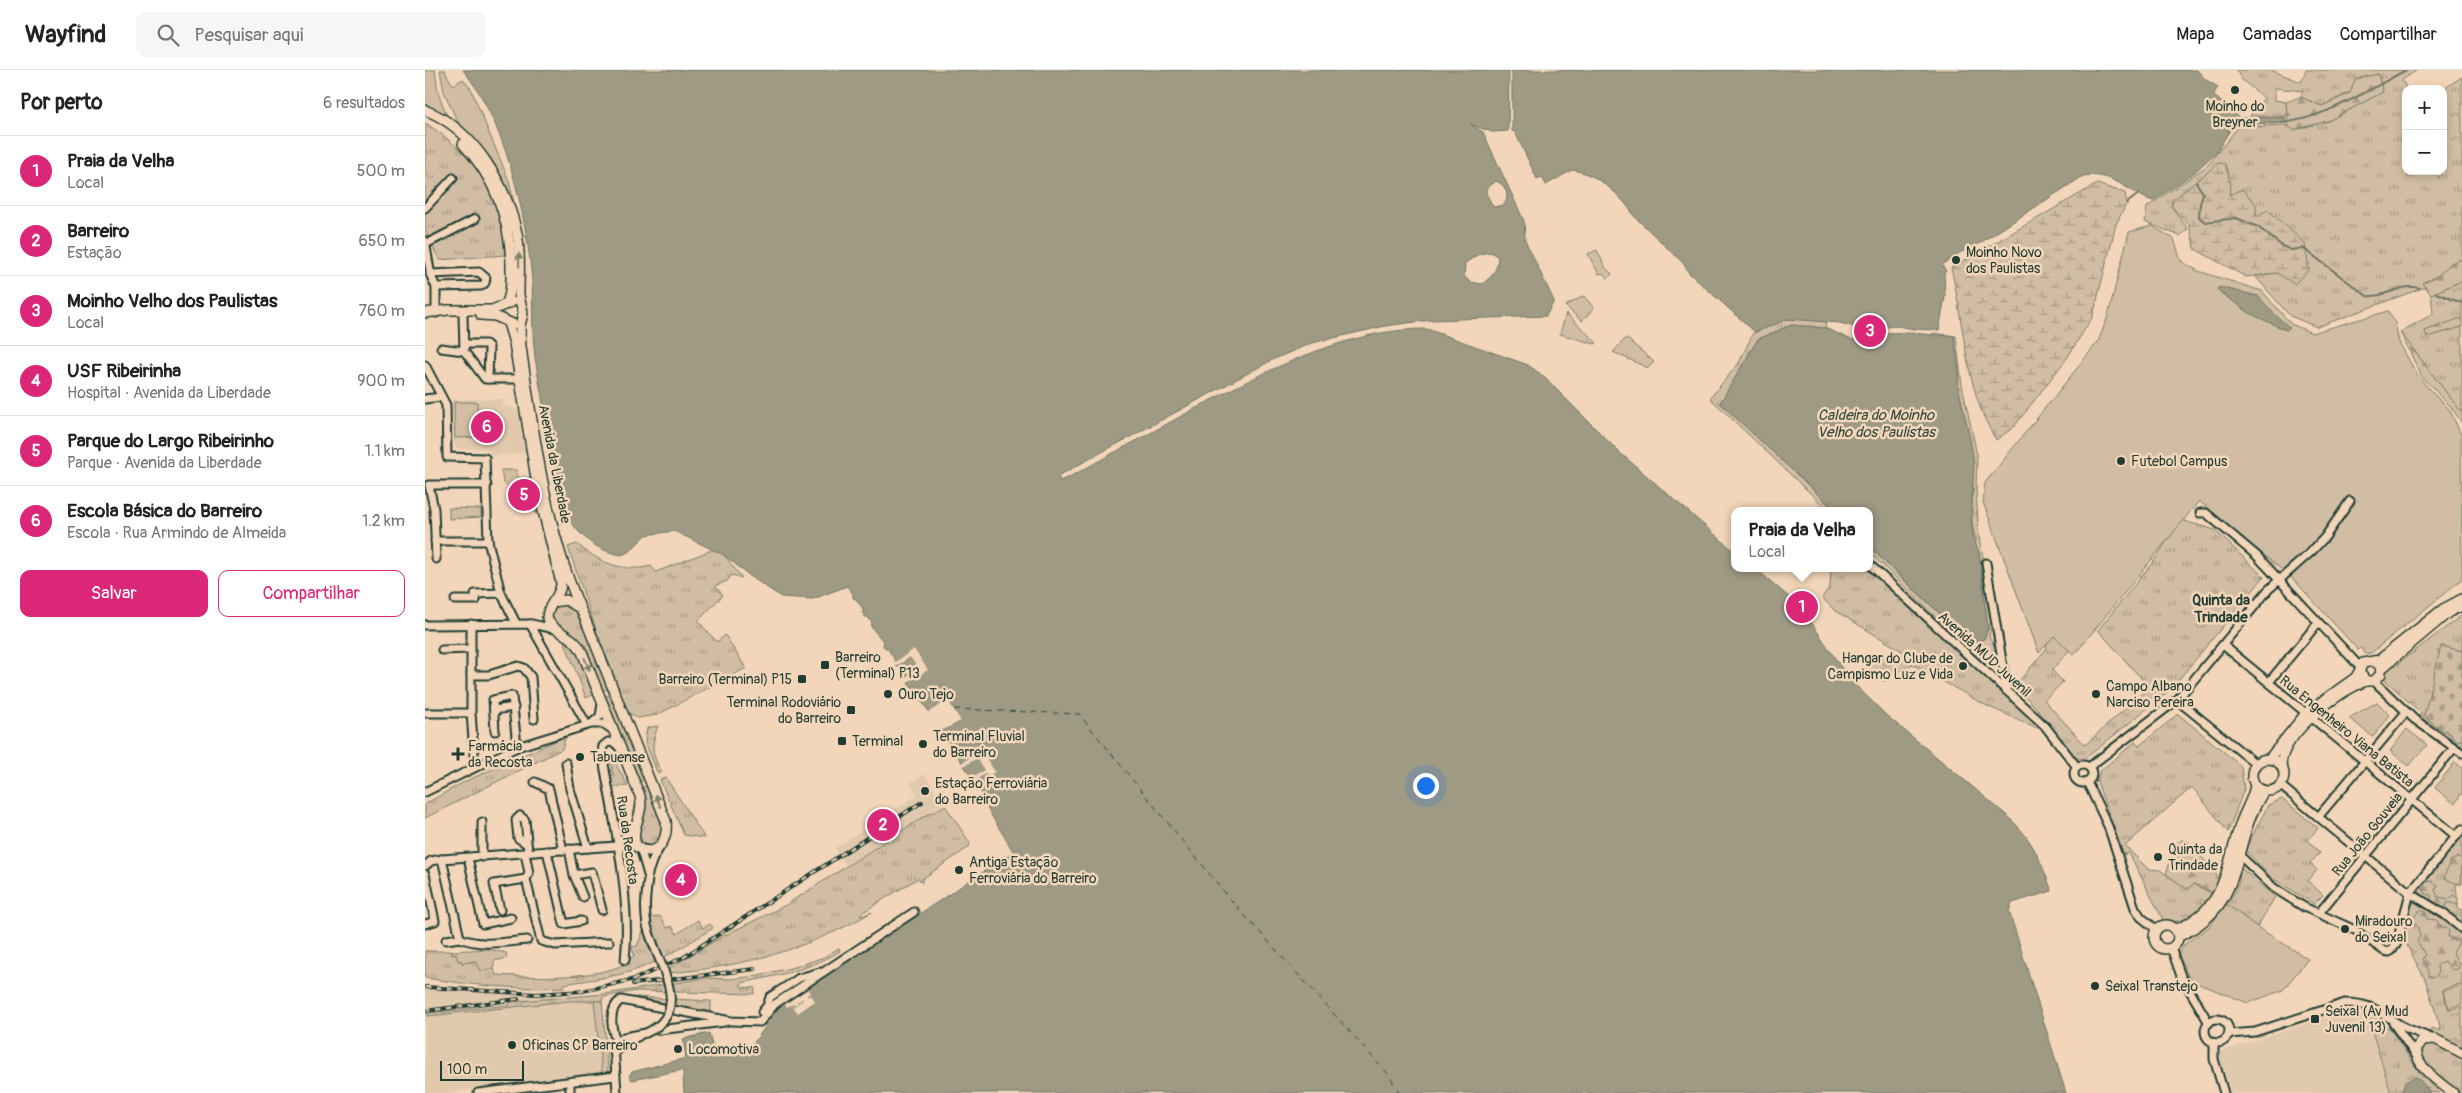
<!DOCTYPE html>
<html lang="pt">
<head>
<meta charset="utf-8">
<style>
  :root { --surface:#fff; --page:#f6f6f6; --text:#222; --muted:#767676; --line:#e0e0e0; --accent:#db2777 }
  body { margin:0; font-family:Pangolin,sans-serif; background:var(--page); color:var(--text) }
  .controls { position:absolute; right:15px; top:15px; display:grid; overflow:hidden; border-radius:10px; box-shadow:0 2px 8px #0003 }
  .controls button { width:45px; height:45px; display:grid; place-items:center; padding:0; border:0; border-bottom:1px solid var(--line); background:var(--surface); color:var(--text); font:25px sans-serif }
  .scale { position:absolute; left:15px; bottom:12px; width:84px; box-sizing:border-box; padding-left:5px; border:2px solid #1f3d34; border-top:0; font-size:14px; line-height:18px; white-space:nowrap; color:#1f3d34; -webkit-text-stroke:4px #f3d6b9; paint-order:stroke }
  .you { position:absolute; left:1000px; top:715px; width:18px; height:18px; margin:-12px; border:4px solid #fff; border-radius:50%; background:#1a73e8; box-shadow:0 0 0 8px #1a73e833 }
  .badge { display:grid; place-items:center; width:32px; height:32px; border-radius:50%; background:var(--accent); color:#fff; font-size:16px; font-weight:700 }
  .pin { position:absolute; translate:-50% -50%; border:2px solid #fff; box-shadow:0 1px 5px #0006 }
  .popup { position:absolute; left:1306px; top:437px; width:142px; height:65px; box-sizing:border-box; display:grid; place-content:center; border-radius:10px; background:var(--surface); filter:drop-shadow(0 1px 4px #0005); font-size:16px; white-space:nowrap; color:var(--muted) }
  .popup b { font-size:19px; color:var(--text) }
  .popup::after { content:''; position:absolute; left:50%; top:100%; margin-left:-10px; border:10px solid transparent; border-top-color:var(--surface) }
  .list { margin:0; padding:0; list-style:none }
  h2 { display:flex; justify-content:space-between; align-items:center; height:65px; margin:0; padding:0 20px; font-size:21px }
  h2 small { font-size:16px; font-weight:400; color:var(--muted) }
  .list li { display:grid; grid-template-columns:32px 1fr auto; gap:15px; align-items:center; box-sizing:border-box; height:70px; padding:0 20px; border-top:1px solid var(--line) }
  .list b { display:block; font-size:19px; white-space:nowrap }
  .list p { margin:0; font-size:16px; white-space:nowrap; color:var(--muted) }
  .list em { font-size:16px; font-style:normal; color:var(--muted) }
  .actions { display:flex; gap:10px; padding:15px 20px }
  .actions a { flex:1; padding:11px 0; border:1px solid var(--accent); border-radius:10px; text-align:center; font-size:18px; color:var(--accent) }
  .actions .main { background:var(--accent); color:#fff }
  .icon { flex:none; width:28px; height:28px; fill:none; stroke:currentColor; stroke-width:2; stroke-linecap:round; stroke-linejoin:round }
  .map { position:relative; flex:none; width:2037px; height:1023px; overflow:hidden }
  header { display:flex; align-items:center; gap:30px; box-sizing:border-box; height:70px; padding:0 25px; background:var(--surface); border-bottom:1px solid var(--line) }
  header strong { font-size:24px }
  nav { display:flex; gap:28px; margin-inline-start:auto; font-size:18px }
  .search { width:350px; height:45px; background:var(--page); display:flex; align-items:center; gap:12px; box-sizing:border-box; padding:0 18px; border-radius:10px; color:var(--muted); font-size:19px }
  main { display:flex }
  aside { flex:1; background:var(--surface) }
  .map>svg:first-child { display:block }
</style>
</head>
<body>
<header>
<strong>Wayfind</strong>
<div class="search"><svg class="icon" aria-label="search" viewBox="0 0 24 24"><circle cx="10" cy="10" r="6"/><path d="M15 15l6 6"/></svg>Pesquisar aqui</div>
<nav><a>Mapa</a><a>Camadas</a><a>Compartilhar</a></nav>
</header>
<main>
<aside>
<h2>Por perto<small>6 resultados</small></h2>
<ul class="list">
<li><span class="badge">1</span><div><b>Praia da Velha</b><p>Local</p></div><em>500 m</em></li>
<li><span class="badge">2</span><div><b>Barreiro</b><p>Estação</p></div><em>650 m</em></li>
<li><span class="badge">3</span><div><b>Moinho Velho dos Paulistas</b><p>Local</p></div><em>760 m</em></li>
<li><span class="badge">4</span><div><b>USF Ribeirinha</b><p>Hospital · Avenida da Liberdade</p></div><em>900 m</em></li>
<li><span class="badge">5</span><div><b>Parque do Largo Ribeirinho</b><p>Parque · Avenida da Liberdade</p></div><em>1.1 km</em></li>
<li><span class="badge">6</span><div><b>Escola Básica do Barreiro</b><p>Escola · Rua Armindo de Almeida</p></div><em>1.2 km</em></li>
</ul>
<div class="actions"><a class="main">Salvar</a><a>Compartilhar</a></div>
</aside>
<div class="map">
<svg width="2037" height="1023" viewBox="0 0 2037 1023">
  <defs>
    <pattern id="grass-tufts" width="24" height="20" patternUnits="userSpaceOnUse" patternTransform="scale(1.25)"><rect width="24" height="20" fill="#d1bda3"/><path d="M3 7l-1-3M5 7V3M7 7l1-3M15 17l-1-3M17 17v-4M19 17l1-3" fill="none" stroke="#a99b86"/></pattern>
    <pattern id="forest-firs" width="22" height="20" patternUnits="userSpaceOnUse" patternTransform="scale(1.25)"><rect width="22" height="20" fill="#d1bda3"/><path d="M5 1l3.5 6h-7zM16 11l3.5 6h-7z" fill="#a99b86"/></pattern>
    <pattern id="wetland-marsh" width="20" height="14" patternUnits="userSpaceOnUse" patternTransform="scale(1.25)"><rect width="20" height="14" fill="#d1bda3"/><path d="M1 5h8M5 5V1M11 12h8M15 12V8" fill="none" stroke="#a99b86"/></pattern>
    <pattern id="cemetery-stones" width="16" height="16" patternUnits="userSpaceOnUse" patternTransform="scale(1.25)"><rect width="16" height="16" fill="#d1bda3"/><path d="M2 7V4a2 2 0 0 1 4 0v3zM10 15v-3a2 2 0 0 1 4 0v3z" fill="#a99b86"/></pattern>
  </defs>
  <rect width="100%" height="100%" fill="#f3d6b9"/>
  <filter id="ink" filterUnits="userSpaceOnUse"><feTurbulence type="fractalNoise" baseFrequency=".02" numOctaves="2"/><feDisplacementMap in="SourceGraphic" scale="10" xChannelSelector="R" yChannelSelector="G"/><feConvolveMatrix kernelMatrix="1 2 1 2 8 2 1 2 1" color-interpolation-filters="sRGB"/></filter>
  <g filter="url(#ink)">
    <g fill="#e1c9ae">
      <polygon points="27,329 77,329 79,336 93,339 101,383 68,386 61,378 33,379 28,372"/>
      <polygon points="500,704 517,731 515,733 517,738 510,743 507,740 421,796 410,778 492,725 485,713"/>
      <polygon points="0,920 175,927 187,1003 19,1023 0,1023"/>
      <polygon points="1924,939 1941,941 1966,1023 1806,1023 1794,985 1795,982"/>
    </g>
    <g fill="url(#grass-tufts)" stroke="#787d6c">
      <polygon points="1811,0 1846,0 1876,12 1881,0 1992,0 1977,10 1982,19 1981,19 1981,101 2018,101 2018,19 2037,7 2037,189 2026,193 2014,205 1997,213 2000,217 1892,257 1865,246 1830,206 1852,203 1831,146 1803,126 1749,129 1746,136 1763,159 1755,166 1720,152 1722,137 1782,96 1813,57 1863,55 1869,60 1903,51 1958,22 1953,4 1925,22 1897,36 1875,27 1878,21 1850,18 1850,30 1861,32 1862,46 1825,46 1839,28 1817,10"/>
      <path d="M0 53C38 76 66 110 77 154 80 164 79 175 80 185L14 190 0 160Z"/>
      <polygon points="2037,211 2037,249 2000,261 2002,267 2037,257 2037,343 1975,262 2008,244 2006,224"/>
      <polygon points="1363,249 1401,251 1400,258 1367,255 1333,269 1296,333 1411,441 1404,441 1285,328 1314,293 1328,263"/>
      <polygon points="1508,263 1531,266 1537,315 1552,385 1551,422 1554,466 1568,542 1564,567 1573,582 1574,587 1566,598 1558,596 1531,567 1445,483 1444,477 1530,558 1540,573 1559,569 1563,558 1554,483 1551,476 1547,452 1548,387 1536,331 1533,314 1534,303 1529,267 1506,266"/>
      <polygon points="1756,450 1790,460 1839,507 1745,620 1661,688 1652,689 1613,640 1590,616 1622,578 1605,527 1647,577 1627,600 1638,612 1619,630 1660,675 1724,617 1673,560 1728,492"/>
      <path d="M152 474C173 492 198 503 226 496L231 502 289 479 299 485 317 508 307 505 302 511 290 516 298 525 273 551 292 572 300 565 321 598 232 645 213 648 198 640 143 477Z"/>
      <polygon points="1406,498 1441,498 1617,660 1562,636 1487,594 1459,611 1448,609 1440,598 1452,584 1463,589 1482,584 1409,540 1397,528 1405,516"/>
      <path d="M136 533 149 538 152 541 184 618 177 621 158 575 148 564 128 552C125 543 128 537 136 533Z"/>
      <polygon points="2037,545 2037,581 2017,576 2020,660 2033,670 2035,669 2037,670 2037,676 1995,645 1996,643 1959,609 1961,599 1967,593 1970,596"/>
      <polygon points="138,567 151,578 170,624 161,628"/>
      <polygon points="187,624 221,709 213,712 179,627"/>
      <path d="M1753 644 1816 696 1819 719 1803 762 1767 717 1700 776 1723 799 1735 800 1762 819 1769 814 1788 824C1772 841 1765 856 1738 850L1704 783 1699 785 1672 712 1675 701 1710 672 1714 676Z"/>
      <path d="M233 656C226 674 226 685 237 702L233 704 220 672 222 658Z"/>
      <polygon points="141,666 137,679 0,748 0,734 39,712"/>
      <polygon points="185,685 186,685 203,716 186,717 184,705 188,705"/>
      <polygon points="241,708 279,767 279,768 259,765 235,710"/>
      <path d="M223 715C230 733 240 751 235 770L227 776 218 773 214 764 220 741 216 718Z"/>
      <polygon points="1857,729 1893,758 1883,770 1895,783 1885,793 1892,800 1883,811 1898,825 1889,834 1847,808 1820,780 1843,735"/>
      <path d="M520 735 545 773 544 777 497 809V813L493 808 435 844 437 846 447 842C384 879 317 897 244 903L243 899 298 866 361 835 506 742H510Z"/>
      <polygon points="2037,766 2037,814 2031,814 2033,839 2037,840 2037,853 1996,824 1994,820"/>
      <path d="M1817 799 1850 827 1832 857 1801 834C1810 824 1816 814 1814 801Z"/>
      <polygon points="1990,832 2024,854 2037,865 2037,913 2017,920 2024,940 2037,936 2037,977 2005,962 2007,958 2016,961 2015,956 2000,909 1978,868 1985,835"/>
      <path d="M235 846 242 858 247 856 252 864 273 850 278 858 285 854 288 858C267 871 246 885 223 895 197 907 167 909 139 914V917C92 920 46 915 0 908V881H27V884H31L37 893 52 891 56 901 69 899 71 905C105 907 162 909 193 897 200 894 203 890 209 886L207 877 212 876 223 849Z"/>
      <path d="M414 878 415 881C385 900 351 906 316 913V917L330 918 329 924 212 921 178 927 177 931H144L3 946V943L85 935V932L95 931 180 924 281 908 304 909 324 907 370 897 399 887Z"/>
      <polygon points="211,927 286,931 286,942 281,942"/>
      <polygon points="1941,941 1966,960 1996,1005 2015,1023 1976,1020 1977,1023 1966,1023"/>
      <path d="M2009 972 2037 986V1023C2021 1022 1976 979 2009 972Z"/>
    </g>
    <g fill="url(#forest-firs)" stroke="#787d6c">
      <polygon points="1953,4 1958,22 1903,51 1868,60 1863,55 1861,32 1875,27 1897,36 1925,23 1930,9"/>
      <polygon points="2037,189 2037,211 2006,224 1997,213 2014,205 2026,193"/>
      <polygon points="2033,249 2037,249 2037,257 2002,267 2000,261"/>
      <polygon points="1975,262 2037,343 2037,353 2026,337 1997,307"/>
      <polygon points="1757,770 1764,772 1795,809 1788,823 1769,814 1762,819 1741,804 1751,774"/>
      <polygon points="2034,787 2037,789 2036,814 2027,812 2019,807 2025,791"/>
      <polygon points="2006,811 2013,815 2010,820 2013,827 2024,829 2028,825 2033,828 2033,835 2023,832 2019,838 2006,830 2006,825 2001,824 1997,817 1999,813"/>
      <polygon points="1996,840 2000,842 2002,849 2012,850 2014,855 2024,860 2023,867 2033,870 2033,874 2028,882 2034,895 2033,899 2027,900 2020,891 2012,895 2013,903 2008,908 2003,906 2003,901 1997,889 2000,885 1992,871 1995,867 1993,857 1988,852 1991,844"/>
    </g>
    <g fill="url(#wetland-marsh)" stroke="#787d6c">
      <polygon points="1794,93 1800,94 1806,114 1804,125 1817,119 1831,134 1831,146 1843,140 1880,174 1884,200 1869,214 1852,203 1821,207 1770,179 1764,155 1746,136 1749,129"/>
      <path d="M1672 114 1700 123 1702 133 1691 154 1668 246 1642 288 1588 358 1571 370C1539 318 1540 256 1526 198Z"/>
    </g>
    <polygon fill="url(#cemetery-stones)" stroke="#787d6c" points="2016,576 2037,581 2037,670 2033,671 2020,660 2018,661 1999,645"/>
    <g fill="#d1bda3" stroke="#787d6c">
      <polygon points="0,0 10,0 13,22 23,49 0,37"/>
      <polygon points="15,0 21,0 20,2 28,15 38,9 46,19 84,111 94,152 36,59 19,22"/>
      <polygon points="1727,156 1749,169 1756,191 1773,201 1837,221 1866,254 1887,263 1963,241 1970,253 1974,272 1991,303 2003,318 2025,340 2036,365 2037,509 1946,583 1940,584 1936,578 1933,580 1870,511 1774,431 1649,585 1629,566 1614,583 1558,432 1560,413 1673,272 1683,246 1704,162"/>
      <polygon points="1172,180 1180,197 1187,204 1183,208 1177,203 1174,204 1163,184"/>
      <polygon points="1159,226 1169,238 1157,251 1140,236"/>
      <polygon points="1141,243 1172,273 1170,274 1135,264"/>
      <polygon points="1201,268 1229,292 1223,298 1188,282"/>
      <polygon points="29,332 52,332 53,367 30,368"/>
      <polygon points="76,400 92,400 92,407 105,408 112,445 78,412"/>
      <polygon points="24,438 56,439 56,447 24,449"/>
      <polygon points="1952,632 1965,645 1948,667 1924,648"/>
      <polygon points="1982,659 2002,675 1984,696 1965,681"/>
      <polygon points="2030,692 2037,698 2037,722 2030,734 2010,718"/>
      <polygon points="1801,834 1832,857 1883,889 1858,920 1823,933 1769,912 1764,908 1753,884 1761,873 1784,857"/>
      <polygon points="63,879 81,883 82,888 69,891 69,899 56,901 51,891 37,893 36,890 33,891 31,884 27,885 27,881"/>
      <polygon points="2037,915 2037,934 2024,938 2018,921"/>
      <polygon points="169,931 177,931 183,1000 181,1003 177,1004"/>
    </g>
    <g fill="#9f9a84" stroke="#6c7564" fill-rule="evenodd">
      <path d="M38 0H1084L1083 61 1067 62 1045 54 1058 62 1099 151 1100 170 1129 231 1121 246 1006 250 960 256 887 273 849 289 633 406 635 411C654 403 673 391 692 381 782 334 898 258 1002 259L1103 295 1117 305 1194 382 1309 481 1310 498H1330L1365 528 1382 546 1424 609 1462 646 1579 743C1608 769 1613 785 1627 821L1587 833 1584 841 1641 1023H396L388 1021 380 1023H259L258 1002 257 1000 207 1010 204 1006 207 1002 261 988 258 969 284 963 288 979 327 975 341 956 339 953 351 939 585 784 588 788 591 786 562 738 563 733 529 680 523 679 524 673 516 661 536 651 523 630 504 642 496 630 491 628V623L479 607 480 604 476 598 471 596 473 595 463 579 458 576 459 572 446 557 447 553 443 547H440L437 542 439 540 431 529 428 528V524L422 516 388 529 356 527 325 506 299 485 249 461 221 465 205 481 197 485C174 482 155 467 143 447 131 394 118 341 110 287 106 258 109 228 106 199 99 136 79 49 38 0ZM1071 111C1081 115 1085 126 1079 135L1068 137 1061 123V119ZM1066 182 1073 187C1072 201 1068 206 1057 214L1045 212 1039 206 1040 193 1054 184Z"/>
      <path d="M1087 0H1772L1780 9 1793 17 1788 25 1815 48 1860 47 1861 53 1813 54 1805 60 1792 81 1770 102 1728 131C1701 122 1691 102 1658 106L1549 177 1536 182 1517 195 1521 201 1519 203 1520 227 1514 260 1489 259 1473 256 1437 259 1415 253 1363 249 1330 262 1264 203 1258 193 1209 146C1198 126 1170 102 1147 100L1121 115 1117 107 1112 109 1090 62 1087 61Z"/>
      <polygon points="1794,217 1833,226 1850,245 1865,258 1861,260 1826,244 1796,223 1792,219"/>
      <path d="M1367 255 1400 258 1427 270C1458 257 1495 265 1529 266L1534 303 1533 314C1537 339 1545 362 1548 387 1551 418 1539 453 1554 482L1563 558 1559 569 1540 573 1530 558 1445 477 1444 441H1411L1295 333 1333 269Z"/>
      <polygon points="1992,1007 2006,1023 1977,1023 1980,1012"/>
    </g>
    <g fill="#f3d6b9">
      <polygon points="489,579 503,600 482,612 479,608 493,598 485,587 471,596 469,593"/>
      <polygon points="523,630 536,651 514,662 512,659 526,650 518,638 504,647 502,643"/>
      <polygon points="556,680 570,702 563,706 561,703 547,713 545,709 559,700 552,688 537,697 535,694"/>
      <polygon points="382,918 386,924 382,924 383,927 386,925 390,931 373,943 368,937 378,930 377,928 374,932 373,930 372,934 367,934 368,936 366,935 362,937 360,934"/>
    </g>
    <g fill="none" stroke-linecap="round" stroke-linejoin="round">
      <g stroke="#6c7564" stroke-width="2">
        <path d="M1843 53C1888 56 1942 21 1981 0"/>
        <path d="M1771 112 1778 123 1775 134 1774 147 1780 152 1811 148 1833 157 1857 176 1866 180 1878 178 1942 226C1962 228 1974 213 1995 218"/>
        <polyline points="1702,133 1715,123"/>
        <polyline points="2011,223 2037,233"/>
      </g>
      <polyline stroke="#324b40" stroke-width="1" stroke-dasharray="6 5" stroke-linecap="butt" points="529,639 654,644 805,829 964,1005 974,1023"/>
      <defs>
        <g id="minor">
          <polyline points="0,138 28,108"/>
          <polyline points="0,171 6,206 11,217 11,243"/>
          <polyline points="1,174 50,149"/>
          <polyline points="5,204 54,202 61,208 60,213 56,216 11,217"/>
          <polyline points="38,245 39,281 60,309 93,309"/>
          <polyline points="39,277 42,274 61,274 64,277 63,309"/>
          <polyline points="16,278 39,281"/>
          <polyline points="0,295 21,335 22,387 60,388 63,471 76,523 91,553"/>
          <polyline points="0,329 16,327"/>
          <polyline points="1775,443 1781,443 1832,486 1935,597"/>
          <polyline points="10,471 63,471"/>
          <polyline points="11,489 9,439 4,415 62,415"/>
          <polyline points="1561,493 1582,621"/>
          <polyline points="1444,494 1620,656 1652,697"/>
          <polyline points="30,530 51,530 50,524 76,523"/>
          <polyline points="46,554 46,643 50,697"/>
          <polyline points="105,554 162,655"/>
          <polyline points="0,555 107,554 129,559"/>
          <polyline points="1798,575 2031,766"/>
          <polyline points="17,580 45,579"/>
          <polyline points="46,605 64,605 93,596 99,598 106,607 109,649"/>
          <polyline points="1949,611 1989,649 2037,683"/>
          <polyline points="1844,612 1893,553"/>
          <polyline points="1752,630 1831,694"/>
          <polyline points="69,640 89,637"/>
          <polyline points="0,643 46,643"/>
          <polyline points="166,654 175,646 177,634"/>
          <polyline points="70,661 68,630 87,626 92,677"/>
          <path d="M194 677 190 673 183 672 178 676 177 682C187 744 207 828 200 890"/>
          <polyline points="141,693 145,719 163,778"/>
          <circle cx="1658" cy="704" r="9"/>
          <polyline points="1664,697 1752,630 1843,520 1886,482 1900,467 1925,431"/>
          <polyline points="110,712 124,719 138,780"/>
          <polyline points="1662,712 1683,756 1710,838 1716,847 1732,860"/>
          <polyline points="1856,716 1985,823 2019,844 2037,859"/>
          <polyline points="0,722 92,677 166,654 179,654 188,660"/>
          <polyline points="1894,746 1981,642"/>
          <polyline points="57,752 57,787"/>
          <polyline points="102,774 93,768 91,750 95,746 100,750 103,782"/>
          <polyline points="192,775 211,756"/>
          <polyline points="144,779 149,805 158,827"/>
          <polyline points="122,781 139,854 156,851"/>
          <polyline points="1811,782 1849,818 1879,837 1930,860 1959,881 1964,882 1971,875 1985,823 2037,759"/>
          <polyline points="100,783 104,803 101,809"/>
          <polyline points="43,788 58,854 86,848"/>
          <polyline points="17,789 35,868 21,870"/>
          <polyline points="0,796 6,791 17,789 204,775 213,778 216,781 223,805"/>
          <polyline points="223,803 228,789 235,777"/>
          <polyline points="0,804 10,851 0,854"/>
          <polyline points="149,805 167,802 177,840"/>
          <polyline points="75,840 69,814 101,809 116,871 130,875 184,872"/>
          <polyline points="1894,843 2029,678"/>
          <path d="M35 868C56 877 79 872 102 870"/>
          <polyline points="1746,878 1756,906 1784,953"/>
          <polyline points="337,942 342,936 345,927 374,908 395,902"/>
          <circle cx="1792" cy="961" r="12"/>
          <polyline points="1968,953 1992,987"/>
          <polyline points="234,960 300,952"/>
          <path d="M1804 964 1830 962 1920 933C1947 933 1955 943 1977 956 1987 961 1998 965 2009 969"/>
          <polyline points="1789,973 1789,989 1799,1023"/>
          <path d="M195 977C186 965 182 939 196 930L306 951 335 952 350 934 489 842"/>
          <polyline points="192,981 198,974 214,966"/>
          <polyline points="53,1023 190,1006"/>
          <polyline points="145,1023 145,1013"/>
          <polyline points="192,1023 189,975 199,967 221,963"/>
        </g>
        <g id="major">
          <path d="M0 40C49 59 81 114 92 163 96 183 94 203 94 223 94 230 97 236 98 242 98 247 95 252 95 257 95 268 96 280 98 291 111 378 123 470 161 551L241 751C243 769 234 788 213 778 202 761 220 746 215 726L157 582C148 563 127 563 122 548 122 534 136 527 136 513L113 421 89 273 83 253"/>
          <path d="M38 74C70 108 85 149 86 195 86 208 87 220 82 233"/>
          <polyline points="0,243 23,240 67,240 87,232"/>
          <polyline points="56,245 70,246 88,254"/>
          <polyline points="128,532 141,530 153,537"/>
          <polyline points="1949,591 1955,596 1956,604 1949,611 1941,611 1934,602 1938,593 1954,590 2018,539 2037,529"/>
          <polyline points="1956,599 2024,542 2037,536"/>
          <circle cx="1843" cy="705" r="16"/>
          <polyline points="1844,689 1881,643 1930,608 1934,602"/>
          <path d="M1856 694C1859 663 1913 621 1941 611"/>
          <circle cx="1741" cy="867" r="12"/>
          <path d="M1750 860C1801 838 1799 804 1814 758 1818 743 1828 730 1830 715"/>
          <path d="M1753 867C1825 833 1802 779 1839 721"/>
          <path d="M2028 1023C2015 1013 1989 996 1992 978L1998 970 2010 969 2037 983"/>
        </g>
      </defs>
      <use href="#minor" stroke="#1f3d34" stroke-width="11"/>
      <use href="#major" stroke="#1f3d34" stroke-width="12"/>
      <use href="#minor" stroke="#f3d6b9" stroke-width="7"/>
      <use href="#major" stroke="#f3d6b9" stroke-width="9"/>
      <defs>
        <g id="rail">
          <polyline points="208,914 330,899"/>
          <polyline points="0,917 111,924 158,921 210,909 259,887 497,732"/>
          <polyline points="0,941 93,929"/>
        </g>
      </defs>
      <use href="#rail" stroke="#1f3d34" stroke-width="4"/>
      <use href="#rail" stroke="#f3d6b9" stroke-width="2" stroke-dasharray="5.5" stroke-linecap="butt"/>
      <defs>
        <path id="minor-bridge" d="M221 963C271 941 230 891 222 855 219 839 221 824 223 809"/>
      </defs>
      <use href="#minor-bridge" stroke="#1f3d34" stroke-width="11" stroke-linecap="butt"/>
      <use href="#minor-bridge" stroke="#f3d6b9" stroke-width="7"/>
    </g>
    <defs><path id="oneway-solid" d="M-6-.8H1V-3.2L6.5 0L1 3.2V.8H-6Z" transform="scale(1.25)"/></defs>
    <g fill="#7e8270">
      <use href="#oneway-solid" transform="translate(94 190) rotate(-92)"/>
      <use href="#oneway-solid" transform="translate(162 594) rotate(68)"/>
      <use href="#oneway-solid" transform="translate(233 731) rotate(-112)"/>
    </g>
  </g>
  <g fill="#1f3d34" stroke="#f3d6b9" stroke-width="2">
    <circle cx="1810" cy="20" r="5"/>
    <circle cx="1531" cy="190" r="5"/>
    <circle cx="1696" cy="391" r="5"/>
    <rect x="395" y="590" width="10" height="10" rx="2.5"/>
    <circle cx="1538" cy="596" r="5"/>
    <rect x="372" y="604" width="10" height="10" rx="2.5"/>
    <circle cx="463" cy="624" r="5"/>
    <circle cx="1671" cy="624" r="5"/>
    <rect x="421" y="635" width="10" height="10" rx="2.5"/>
    <rect x="412" y="666" width="10" height="10" rx="2.5"/>
    <circle cx="498" cy="674" r="5"/>
    <path d="M30.5 676.5h5v5h5v5h-5v5h-5v-5h-5v-5h5z"/>
    <circle cx="155" cy="687" r="5"/>
    <circle cx="500" cy="721" r="5"/>
    <circle cx="1733" cy="787" r="5"/>
    <circle cx="534" cy="800" r="5"/>
    <circle cx="1920" cy="859" r="5"/>
    <circle cx="1670" cy="916" r="5"/>
    <rect x="1885" y="944" width="10" height="10" rx="2.5"/>
    <circle cx="87" cy="975" r="5"/>
    <circle cx="253" cy="979" r="5"/>
  </g>
  <g text-anchor="middle" stroke-width="5" stroke-linejoin="round" paint-order="stroke">
    <g font-size="14" fill="#1f3d34" stroke="#f3d6b9" text-anchor="start">
      <text x="1810" y="41" text-anchor="middle">Moinho do<tspan x="1810" dy="16">Breyner</tspan></text>
      <text x="1541" y="187">Moinho Novo<tspan x="1541" dy="16">dos Paulistas</tspan></text>
      <text x="1706" y="396">Futebol Campus</text>
      <text x="410" y="592">Barreiro<tspan x="410" dy="16">(Terminal) P13</tspan></text>
      <text x="1528" y="593" text-anchor="end">Hangar do Clube de<tspan x="1528" dy="16">Campismo Luz e Vida</tspan></text>
      <text x="367" y="614" text-anchor="end">Barreiro (Terminal) P15</text>
      <text x="1681" y="621">Campo Albano<tspan x="1681" dy="16">Narciso Pereira</tspan></text>
      <text x="473" y="629">Ouro Tejo</text>
      <text x="416" y="637" text-anchor="end">Terminal Rodoviário<tspan x="416" dy="16">do Barreiro</tspan></text>
      <text x="508" y="671">Terminal Fluvial<tspan x="508" dy="16">do Barreiro</tspan></text>
      <text x="427" y="676">Terminal</text>
      <text x="43" y="681">Farmácia<tspan x="43" dy="16">da Recosta</tspan></text>
      <text x="165" y="692">Tabuense</text>
      <text x="510" y="718">Estação Ferroviária<tspan x="510" dy="16">do Barreiro</tspan></text>
      <text x="1743" y="784">Quinta da<tspan x="1743" dy="16">Trindade</tspan></text>
      <text x="544" y="797">Antiga Estação<tspan x="544" dy="16">Ferroviária do Barreiro</tspan></text>
      <text x="1930" y="856">Miradouro<tspan x="1930" dy="16">do Seixal</tspan></text>
      <text x="1680" y="921">Seixal Transtejo</text>
      <text x="1900" y="946">Seixal (Av Mud<tspan x="1900" dy="16">Juvenil 13)</tspan></text>
      <text x="97" y="980">Oficinas CP Barreiro</text>
      <text x="263" y="984">Locomotiva</text>
    </g>
    <g font-size="14" fill="#1f3d34" stroke="#f3d6b9">
      <text transform="translate(130 394) rotate(79)" y="5">Avenida da Liberdade</text>
      <text transform="translate(1560 584) rotate(42)" y="5">Avenida MUD Juvenil</text>
      <text transform="translate(1922 661) rotate(39)" y="5">Rua Engenheiro Viana Batista</text>
      <text transform="translate(1942 764) rotate(-51)" y="5">Rua João Gouveia</text>
      <text transform="translate(203 770) rotate(82)" y="5">Rua da Recosta</text>
    </g>
    <g font-size="15" font-style="italic" fill="#324b40" stroke="#f3d6b9">
      <text x="1451" y="350">Caldeira do Moinho<tspan x="1451" dy="17">Velho dos Paulistas</tspan></text>
    </g>
    <g font-size="15" font-weight="bold" fill="#1f3d34" stroke="#f3d6b9">
      <text x="1796" y="535">Quinta da<tspan x="1796" dy="17">Trindade</tspan></text>
    </g>
  </g>
</svg>
<div class="controls">
<button>+</button>
<button>−</button>
</div>
<div class="scale">100 m</div>
<div class="you"></div>
<div class="pin badge" style="left:1377px;top:537px">1</div>
<div class="popup"><b>Praia da Velha</b>Local</div>
<div class="pin badge" style="left:458px;top:755px">2</div>
<div class="pin badge" style="left:1445px;top:261px">3</div>
<div class="pin badge" style="left:256px;top:810px">4</div>
<div class="pin badge" style="left:99px;top:425px">5</div>
<div class="pin badge" style="left:62px;top:357px">6</div>
</div>
</main>
</body>
</html>
